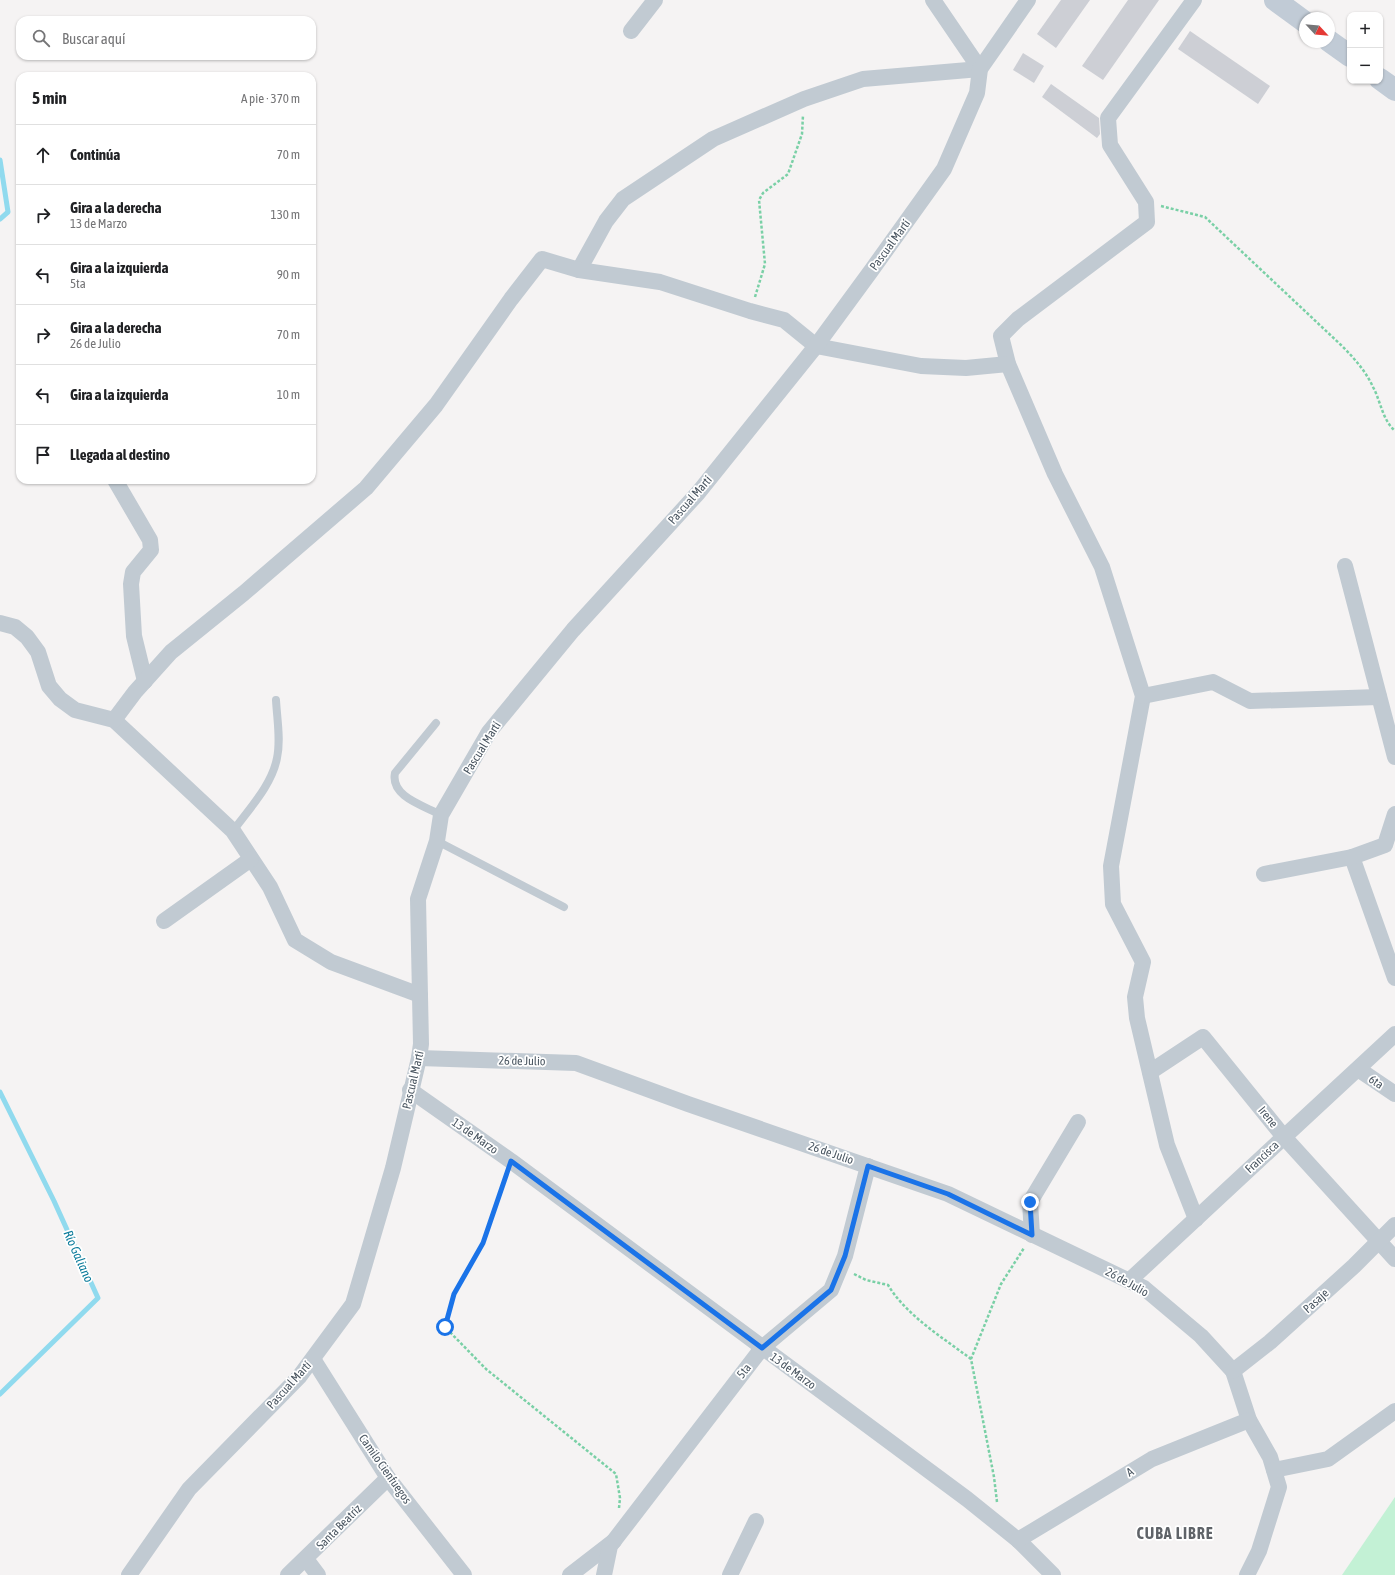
<!DOCTYPE html>
<html lang="es">
<head>
<meta charset="utf-8">
<style>
  :root { --surface:#fff; --page:#f6f6f6; --text:#202124; --muted:#757577; --line:#e0e0e0 }
  body { margin:0; font-family:"Asap Condensed",sans-serif; background:var(--page); color:var(--text) }
  .controls { position:absolute; right:12px; top:12px; display:grid; overflow:hidden; border-radius:8px; box-shadow:0 1px 3px #0004 }
  .controls button { width:36px; height:36px; display:grid; place-items:center; padding:0; border:0; border-bottom:1px solid var(--line); background:var(--surface); color:var(--text); font:20px sans-serif }
  .compass { position:absolute; left:1299px; top:12px; width:36px; height:36px; border-radius:50%; background:var(--surface); box-shadow:0 1px 3px #0004; rotate:116deg }
  .stop { position:absolute; width:12px; height:12px; margin:-9px; border:3px solid #1a73e8; border-radius:50%; background:#fff }
  .stop.end { background:#1a73e8; border-color:#fff; box-shadow:0 1px 4px #0008 }
  .list { margin:0; padding:0; list-style:none }
  h2 { display:flex; justify-content:space-between; align-items:center; height:52px; margin:0; padding:0 16px; font-size:17px }
  h2 small { font-size:13px; font-weight:400; color:var(--muted) }
  .list li { display:grid; grid-template-columns:26px 1fr auto; gap:12px; align-items:center; box-sizing:border-box; height:60px; padding:0 16px; border-top:1px solid var(--line) }
  .list b { display:block; font-size:15px; white-space:nowrap }
  .list p { margin:0; font-size:13px; white-space:nowrap; color:var(--muted) }
  .list em { font-size:13px; font-style:normal; color:var(--muted) }
  .icon { flex:none; width:22px; height:22px; fill:none; stroke:currentColor; stroke-width:2; stroke-linecap:round; stroke-linejoin:round }
  .map { position:relative; flex:none; width:1395px; height:1575px; overflow:hidden }
  .search { position:absolute; background:var(--surface); box-shadow:0 1px 3px #0004; left:16px; top:16px; width:300px; height:44px; display:flex; align-items:center; gap:10px; box-sizing:border-box; padding:0 14px; border-radius:12px; color:var(--muted); font-size:15px }
  .panel { position:absolute; background:var(--surface); box-shadow:0 1px 3px #0004; left:16px; top:72px; width:300px; height:412px; border-radius:12px }
  .map>svg:first-child { display:block }
</style>
</head>
<body>
<div class="map">
<svg width="1395" height="1575" viewBox="0 0 1395 1575">
  <rect width="100%" height="100%" fill="#f5f3f3"/>
  <polygon fill="#c3f1d5" points="1395,1497 1395,1575 1342,1575"/>
  <g fill="none" stroke-linecap="round" stroke-linejoin="round">
    <g stroke="#90daee" stroke-width="5">
      <polyline points="0,160 8,212 0,219"/>
      <polyline points="0,1092 54,1201 98,1298 0,1394"/>
    </g>
  </g>
  <g fill="#cdcfd5">
    <polygon points="1061,0 1090,0 1056,48 1037,34"/>
    <polygon points="1128,0 1159,0 1103,80 1082,66"/>
    <polygon points="1190,31 1270,86 1258,104 1178,49"/>
    <polygon points="1023,53 1044,66 1034,83 1013,70"/>
    <polygon points="1051,84 1099,118 1100,134 1097,138 1042,97"/>
  </g>
  <g fill="none" stroke-linecap="round" stroke-linejoin="round">
    <g stroke="#7ad0a6" stroke-width="2.5" stroke-dasharray="3 2" stroke-linecap="butt">
      <path d="M1161 206 1205 217 1341 345C1354 358 1365 370 1373 387 1381 402 1382 419 1395 431"/>
      <polyline points="755,297 765,264 759,200 763,193 788,174 802,134 803,115"/>
      <polyline points="506,1177 483,1243 454,1294 445,1327 486,1369 616,1474 620,1498 619,1508"/>
      <path d="M854 1274 866 1280 888 1285C907 1316 942 1337 971 1359"/>
      <polyline points="997,1502 994,1477 971,1359 1001,1284 1024,1248"/>
    </g>
    <g stroke="#c1cad2" stroke-width="8">
      <path d="M436 723 395 773C390 797 425 806 441 815"/>
      <path d="M233 831C249 809 272 785 277 758 281 740 277 719 276 700"/>
      <polyline points="437,841 564,907"/>
    </g>
    <g stroke="#c1cad2" stroke-width="16">
      <polyline points="1194,0 1108,118 1110,145 1146,202 1147,222 1018,319 1001,336 1008,364 1055,474 1102,567 1143,696 1111,866 1113,904 1143,962 1135,997 1137,1018 1167,1145 1196,1219"/>
      <polyline points="631,31 655,0"/>
      <polyline points="579,270 606,221 623,199 713,139 804,99 863,79 980,69 933,0"/>
      <polyline points="115,480 150,540 151,550 133,572 131,584 134,636 145,681"/>
      <polyline points="1345,566 1395,757"/>
      <polyline points="0,623 15,627 27,637 38,652 49,686 60,699 75,710 114,720 233,831 270,887 295,940 331,962 420,995"/>
      <polyline points="1143,696 1213,682 1250,701 1379,697"/>
      <polyline points="114,720 135,692 171,652 244,593 366,488 436,405 511,299 542,259 579,270 660,282 750,311 784,320 816,346 921,366 966,368 1008,364"/>
      <polyline points="1352,857 1395,978"/>
      <polyline points="1264,874 1352,857 1385,845 1395,814"/>
      <polyline points="164,921 251,859"/>
      <polyline points="419,1058 576,1063 688,1104 948,1194 1144,1288 1201,1336 1233,1371 1249,1420 1270,1457 1279,1487 1259,1551 1247,1575"/>
      <polyline points="1358,1069 1395,1094"/>
      <polyline points="1150,1072 1203,1037 1284,1137 1395,1259"/>
      <polyline points="410,1090 511,1161 967,1499 1018,1540 1053,1575"/>
      <polyline points="1032,1235 1030,1202 1078,1122"/>
      <polyline points="1130,1280 1395,1034"/>
      <polyline points="313,1359 388,1478 464,1575"/>
      <polyline points="1233,1371 1270,1342 1354,1266 1395,1225"/>
      <polyline points="1274,1470 1328,1459 1395,1411"/>
      <polyline points="1018,1540 1152,1459 1249,1420"/>
      <polyline points="306,1559 318,1575"/>
      <polyline points="129,1575 189,1489 299,1377 353,1304 393,1168 419,1058 421,1044 418,899 437,841 441,815 489,732 573,630 698,493 816,346 871,271 944,169 977,93 980,69 1028,0"/>
      <polyline points="288,1575 388,1478"/>
      <polyline points="570,1575 614,1541"/>
      <polyline points="604,1575 610,1546 762,1348 831,1290 845,1256 868,1166"/>
      <polyline points="730,1575 756,1521"/>
    </g>
    <g stroke="#c1cbd6" stroke-width="22">
      <polyline points="1275,0 1305,22"/>
      <polyline points="1329,41 1350,56"/>
      <polyline points="1380,79 1395,90"/>
    </g>
  </g>
  <g fill="none" stroke-linecap="round" stroke-linejoin="round">
    <polyline stroke="#1a73e8" stroke-width="5" points="445,1327 454,1294 483,1243 511,1161 762,1348 831,1290 845,1256 868,1166 948,1194 1032,1235 1030,1202"/>
  </g>
  <g text-anchor="middle" stroke-width="3.5" stroke-linejoin="round" paint-order="stroke">
    <g font-size="12" fill="#4a5661" stroke="#fff">
      <text transform="translate(890 245) rotate(-54)" y="4">Pascual Martí</text>
      <text transform="translate(690 500) rotate(-49)" y="4">Pascual Martí</text>
      <text transform="translate(482 748) rotate(-58)" y="4">Pascual Martí</text>
      <text transform="translate(522 1061) rotate(1)" y="4">26 de Julio</text>
      <text transform="translate(413 1080) rotate(-77)" y="4">Pascual Martí</text>
      <text transform="translate(1376 1082) rotate(34)" y="4">6ta</text>
      <text transform="translate(1268 1117) rotate(51)" y="4">Irene</text>
      <text transform="translate(475 1136) rotate(35)" y="4">13 de Marzo</text>
      <text transform="translate(831 1153) rotate(19)" y="4">26 de Julio</text>
      <text transform="translate(1262 1157) rotate(-43)" y="4">Francisca</text>
      <text transform="translate(1127 1282) rotate(29)" y="4">26 de Julio</text>
      <text transform="translate(1316 1301) rotate(-42)" y="4">Pasaje</text>
      <text transform="translate(744 1371) rotate(-51)" y="4">5ta</text>
      <text transform="translate(793 1371) rotate(36)" y="4">13 de Marzo</text>
      <text transform="translate(289 1385) rotate(-48)" y="4">Pascual Martí</text>
      <text transform="translate(385 1469) rotate(55)" y="4">Camilo Cienfuegos</text>
      <text transform="translate(1130 1472) rotate(-31)" y="4">A</text>
      <text transform="translate(339 1527) rotate(-45)" y="4">Santa Beatriz</text>
    </g>
    <g font-size="13" font-style="italic" fill="#0c7c9b" stroke="#fff">
      <text transform="translate(79 1256) rotate(66)" y="5">Río Galiano</text>
    </g>
    <g font-size="16" font-weight="bold" letter-spacing="1" fill="#5f6368" stroke="#fff">
      <text x="1175" y="1539">CUBA LIBRE</text>
    </g>
  </g>
</svg>
<div class="controls">
<button>+</button>
<button>−</button>
</div>
<svg class="compass" viewBox="-18 -18 36 36"><path d="M0-13l5 13h-10z" fill="#e53935"/><path d="M0 13l5-13h-10z" fill="#757577"/></svg>
<div class="stop" style="left:445px;top:1327px"></div>
<div class="stop end" style="left:1030px;top:1202px"></div>
<div class="search"><svg class="icon" aria-label="search" viewBox="0 0 24 24"><circle cx="10" cy="10" r="6"/><path d="M15 15l6 6"/></svg>Buscar aquí</div>
<section class="panel">
<h2>5 min<small>A pie · 370 m</small></h2>
<ul class="list">
<li><svg class="icon" aria-label="ahead" viewBox="0 0 24 24"><path d="M12 20V5M6 11l6-6 6 6"/></svg><div><b>Continúa</b></div><em>70 m</em></li>
<li><svg class="icon" aria-label="right" viewBox="0 0 24 24"><path d="M7 20v-9h11M14 6l5 5-5 5"/></svg><div><b>Gira a la derecha</b><p>13 de Marzo</p></div><em>130 m</em></li>
<li><svg class="icon" aria-label="left" viewBox="0 0 24 24"><path d="M17 20v-9H6M10 6l-5 5 5 5"/></svg><div><b>Gira a la izquierda</b><p>5ta</p></div><em>90 m</em></li>
<li><svg class="icon" aria-label="right" viewBox="0 0 24 24"><path d="M7 20v-9h11M14 6l5 5-5 5"/></svg><div><b>Gira a la derecha</b><p>26 de Julio</p></div><em>70 m</em></li>
<li><svg class="icon" aria-label="left" viewBox="0 0 24 24"><path d="M17 20v-9H6M10 6l-5 5 5 5"/></svg><div><b>Gira a la izquierda</b></div><em>10 m</em></li>
<li><svg class="icon" aria-label="arrive" viewBox="0 0 24 24"><path d="M6 21V4h12l-3 4 3 4H6"/></svg><div><b>Llegada al destino</b></div></li>
</ul>
</section>
</div>
</body>
</html>
